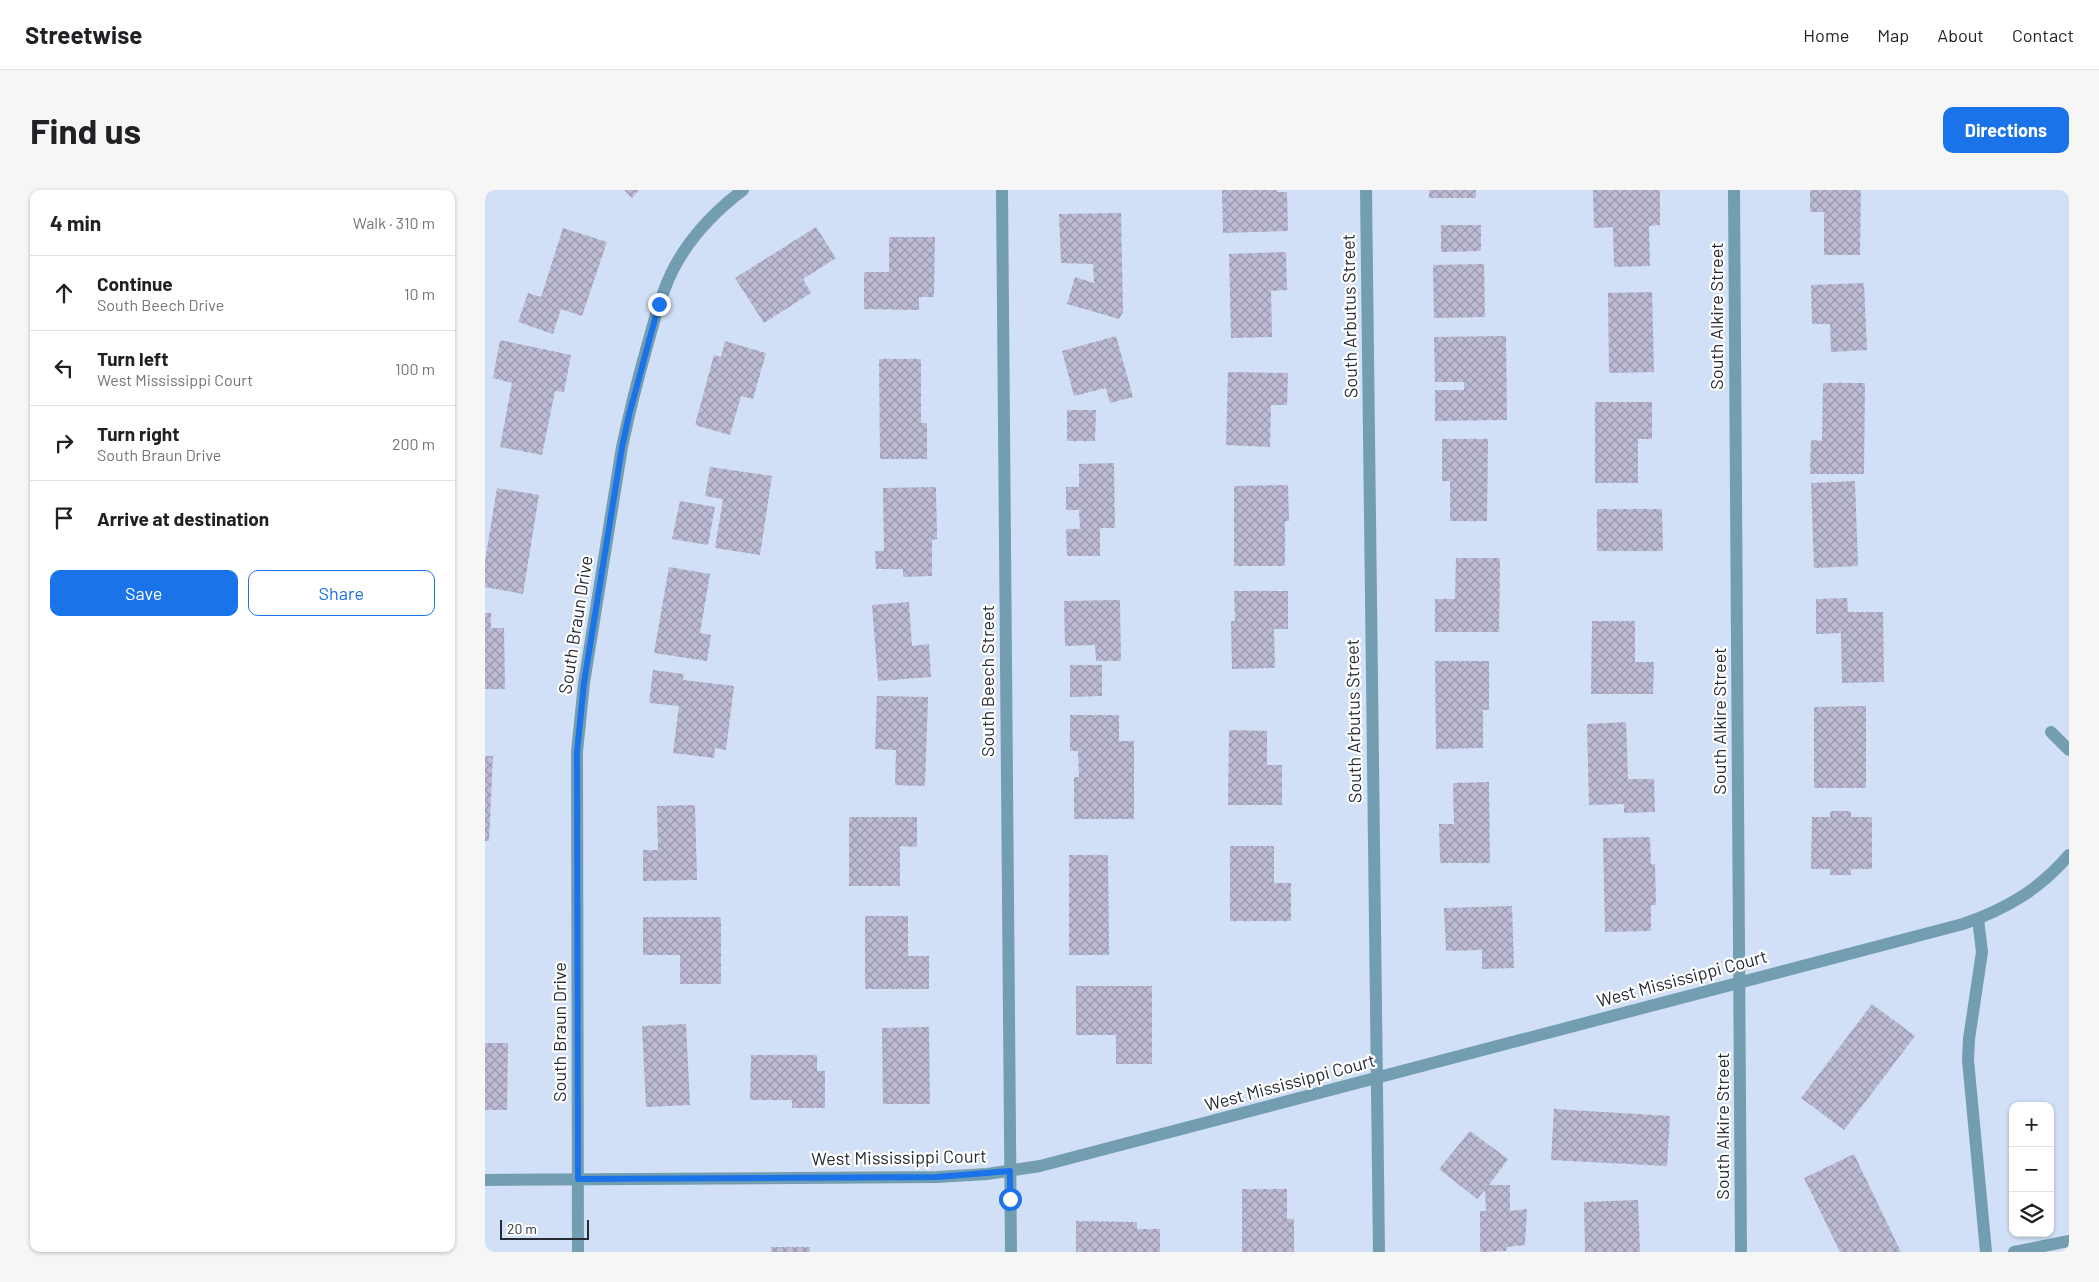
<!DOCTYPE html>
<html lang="en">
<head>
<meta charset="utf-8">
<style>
  :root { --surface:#fff; --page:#f6f6f6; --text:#202124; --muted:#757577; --line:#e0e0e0; --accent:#1a73e8 }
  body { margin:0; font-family:Barlow,sans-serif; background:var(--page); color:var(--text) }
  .controls { position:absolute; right:15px; bottom:15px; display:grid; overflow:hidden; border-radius:10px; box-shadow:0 1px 4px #0004 }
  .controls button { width:45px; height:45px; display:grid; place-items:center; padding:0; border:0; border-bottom:1px solid var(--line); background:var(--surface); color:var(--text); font:25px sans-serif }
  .scale { position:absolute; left:15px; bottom:12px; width:89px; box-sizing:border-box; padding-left:5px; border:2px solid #262b34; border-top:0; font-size:14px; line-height:18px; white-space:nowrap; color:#262b34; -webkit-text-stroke:4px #fff; paint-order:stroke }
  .stop { position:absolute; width:15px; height:15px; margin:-11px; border:4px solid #1a73e8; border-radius:50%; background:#fff }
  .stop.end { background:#1a73e8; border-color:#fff; box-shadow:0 1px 5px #0008 }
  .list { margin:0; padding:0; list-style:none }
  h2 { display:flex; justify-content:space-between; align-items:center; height:65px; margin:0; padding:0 20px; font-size:21px }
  h2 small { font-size:16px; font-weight:400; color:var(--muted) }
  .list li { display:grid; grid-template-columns:32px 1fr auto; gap:15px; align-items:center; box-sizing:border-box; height:75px; padding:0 20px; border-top:1px solid var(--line) }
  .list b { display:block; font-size:19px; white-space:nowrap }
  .list p { margin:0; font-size:16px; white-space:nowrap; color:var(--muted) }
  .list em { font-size:16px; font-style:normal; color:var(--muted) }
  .actions { display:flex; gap:10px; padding:15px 20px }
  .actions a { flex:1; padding:11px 0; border:1px solid var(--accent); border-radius:10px; text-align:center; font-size:18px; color:var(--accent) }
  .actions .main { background:var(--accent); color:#fff }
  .icon { flex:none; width:28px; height:28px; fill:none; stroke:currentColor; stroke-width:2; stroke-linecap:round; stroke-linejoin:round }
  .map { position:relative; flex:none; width:1584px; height:1062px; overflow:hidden; border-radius:10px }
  header { display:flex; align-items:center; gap:30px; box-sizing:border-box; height:70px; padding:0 25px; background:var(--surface); border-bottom:1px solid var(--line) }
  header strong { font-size:24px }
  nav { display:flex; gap:28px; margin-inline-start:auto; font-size:18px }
  .intro { display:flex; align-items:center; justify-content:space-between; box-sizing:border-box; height:120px; padding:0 30px }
  h1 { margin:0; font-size:35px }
  .button { padding:12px 22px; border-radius:10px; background:var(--accent); color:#fff; font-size:18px; font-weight:700 }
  main { display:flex; gap:30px; padding:0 30px }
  aside { flex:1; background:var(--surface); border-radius:10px; box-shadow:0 1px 4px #0004 }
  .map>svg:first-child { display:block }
</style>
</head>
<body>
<header>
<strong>Streetwise</strong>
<nav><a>Home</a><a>Map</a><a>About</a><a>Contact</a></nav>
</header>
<div class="intro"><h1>Find us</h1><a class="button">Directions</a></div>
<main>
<aside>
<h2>4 min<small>Walk · 310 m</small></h2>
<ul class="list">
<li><svg class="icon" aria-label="ahead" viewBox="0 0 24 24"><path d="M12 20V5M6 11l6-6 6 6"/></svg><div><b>Continue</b><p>South Beech Drive</p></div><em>10 m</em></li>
<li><svg class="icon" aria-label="left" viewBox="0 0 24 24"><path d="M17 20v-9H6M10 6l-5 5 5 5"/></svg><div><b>Turn left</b><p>West Mississippi Court</p></div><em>100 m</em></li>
<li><svg class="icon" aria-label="right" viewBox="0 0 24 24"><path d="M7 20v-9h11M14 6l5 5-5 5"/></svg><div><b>Turn right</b><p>South Braun Drive</p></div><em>200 m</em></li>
<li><svg class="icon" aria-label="arrive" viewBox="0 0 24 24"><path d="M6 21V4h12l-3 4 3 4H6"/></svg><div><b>Arrive at destination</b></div></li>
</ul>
<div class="actions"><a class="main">Save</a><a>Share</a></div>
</aside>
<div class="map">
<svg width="1584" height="1062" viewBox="0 0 1584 1062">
  <defs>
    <pattern id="building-cross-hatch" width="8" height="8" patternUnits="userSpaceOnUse" patternTransform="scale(1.25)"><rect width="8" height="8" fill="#bdbbd4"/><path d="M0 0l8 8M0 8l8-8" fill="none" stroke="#9998ad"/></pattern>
  </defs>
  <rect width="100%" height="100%" fill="#d1e0f6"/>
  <g fill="url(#building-cross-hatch)">
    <polygon points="139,0 154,0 147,8"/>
    <polygon points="737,0 792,0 792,2 802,2 803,41 738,43"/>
    <rect x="944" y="0" width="47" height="8"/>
    <polygon points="1108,0 1175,0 1175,35 1164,36 1165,76 1129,77 1128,37 1109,38"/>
    <polygon points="1325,0 1376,0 1375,65 1339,65 1339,22 1325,22"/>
    <polygon points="636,23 638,122 634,129 582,114 590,87 609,93 608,74 576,73 574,24"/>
    <polygon points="956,35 996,35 996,61 956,62"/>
    <polygon points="331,37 351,68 318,89 326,103 279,133 250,88"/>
    <polygon points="78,38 122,52 97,126 76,119 68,144 33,132 43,103 56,107"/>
    <polygon points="404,47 450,47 449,107 434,107 434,120 379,119 379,82 404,82"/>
    <polygon points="801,62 802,100 786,101 787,147 746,148 744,64"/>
    <polygon points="999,74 1000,127 949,128 948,75"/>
    <polygon points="1379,93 1382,160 1346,162 1345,134 1327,134 1326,95"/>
    <polygon points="1167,102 1169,182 1124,183 1123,103"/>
    <polygon points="631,146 648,207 625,213 621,198 589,206 577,161"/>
    <polygon points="1021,146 1022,230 950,231 950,200 979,200 979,192 950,192 949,147"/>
    <polygon points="15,150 86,165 79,202 70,201 57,265 15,257 27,193 8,188"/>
    <polygon points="240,151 281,163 268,209 256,206 245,245 210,235 229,165 236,167"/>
    <polygon points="394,169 436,169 436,233 442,233 442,269 395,269"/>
    <polygon points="743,182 803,183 802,215 786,215 785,257 741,255"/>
    <polygon points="1338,193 1380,193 1379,284 1325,284 1326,250 1337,251"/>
    <polygon points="1110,212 1167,212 1167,249 1153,249 1153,293 1110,293"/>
    <polygon points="582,220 611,220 610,251 582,251"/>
    <polygon points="957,249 1003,249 1002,331 965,331 965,291 957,291"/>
    <polygon points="629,273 630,338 615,338 615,366 582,366 581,339 595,339 594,320 581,320 581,297 594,297 594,274"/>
    <polygon points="225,277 287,286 275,365 230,358 238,309 220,306"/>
    <polygon points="1370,291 1373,376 1329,378 1326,293"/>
    <polygon points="803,295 804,331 800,331 800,376 749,376 749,296"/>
    <polygon points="451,297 452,349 447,350 447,386 418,387 418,379 391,379 390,361 399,361 398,298"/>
    <polygon points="12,298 54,305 38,404 0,397 0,371"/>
    <polygon points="195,311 230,317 223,355 187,349"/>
    <polygon points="1112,319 1177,319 1178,361 1112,361"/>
    <polygon points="971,368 1015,368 1014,442 950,442 950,409 970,409"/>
    <polygon points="184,377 225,384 215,443 226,445 222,471 169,463"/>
    <polygon points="749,401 803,401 803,439 789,439 790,478 747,479 746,431 750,431"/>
    <polygon points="1362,408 1363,422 1398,422 1399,492 1357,493 1356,443 1331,444 1331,409"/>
    <polygon points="635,410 636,471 611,471 610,455 580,456 579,411"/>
    <polygon points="424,412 427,456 444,454 446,487 393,491 387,415"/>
    <polygon points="0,423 6,423 6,438 19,438 20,499 0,499"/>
    <polygon points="1107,431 1150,431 1150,472 1169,472 1168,504 1106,504"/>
    <polygon points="950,471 1004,471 1004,520 998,520 998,558 951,559"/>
    <polygon points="585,475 617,475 617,506 585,507"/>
    <polygon points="168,480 199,484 198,490 249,496 241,560 230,558 229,568 188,563 194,516 164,513"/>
    <polygon points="392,506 443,507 440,596 410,595 411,560 390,559"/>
    <polygon points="1381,516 1381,598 1329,598 1329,517"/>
    <polygon points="585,525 634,525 634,551 649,551 649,629 589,629 589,587 594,587 593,561 585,561"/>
    <polygon points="1141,532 1143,589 1169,589 1170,622 1139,623 1139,614 1104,615 1102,534"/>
    <polygon points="744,540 782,541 782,575 797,575 797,615 743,615"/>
    <polygon points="0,566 8,566 4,651 0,651"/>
    <polygon points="1004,592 1005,673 955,673 954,634 969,634 968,593"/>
    <polygon points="210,615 212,690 158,691 158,660 173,660 172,616"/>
    <polygon points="1345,621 1366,621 1366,627 1387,627 1387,679 1366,679 1366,685 1345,685 1345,679 1326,679 1327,627 1345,627"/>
    <polygon points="364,627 432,627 432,657 415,656 415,696 364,696"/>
    <polygon points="1165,647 1166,674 1170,674 1171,715 1166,715 1166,741 1120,742 1118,648"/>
    <polygon points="745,656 789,656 789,693 806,693 806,731 745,731"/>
    <polygon points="584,665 623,665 624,765 584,765"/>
    <polygon points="1027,716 1029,778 997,779 997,760 961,761 959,718"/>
    <polygon points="380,726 423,726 423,766 444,766 444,799 380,799"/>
    <polygon points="158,727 236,727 236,794 195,794 195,765 158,765"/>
    <polygon points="591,796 667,796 667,874 631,874 631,845 591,845"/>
    <polygon points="1387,814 1430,846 1359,940 1316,908"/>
    <polygon points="201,834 205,915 161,917 157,836"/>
    <polygon points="444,837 445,914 398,914 397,838"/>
    <polygon points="0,853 23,853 22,920 0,920"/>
    <polygon points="266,865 332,865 332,881 340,881 340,918 307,918 307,910 265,910"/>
    <polygon points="1069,919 1185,926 1182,976 1066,970"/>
    <polygon points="985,941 1023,969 1004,995 1025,995 1025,1021 1042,1019 1040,1055 1022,1057 1021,1061 995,1062 995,1021 1001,1021 1000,1000 992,1009 954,979"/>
    <polygon points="1369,964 1416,1062 1355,1062 1319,988"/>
    <polygon points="757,999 802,999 802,1029 809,1029 809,1062 757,1062"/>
    <polygon points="1153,1010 1155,1062 1100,1062 1099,1012"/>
    <polygon points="591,1031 652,1032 652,1039 675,1039 675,1062 591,1062"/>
    <rect x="286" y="1057" width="39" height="5"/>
  </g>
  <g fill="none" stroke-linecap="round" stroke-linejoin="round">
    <g stroke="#739eb1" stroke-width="12">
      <polyline points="517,0 526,1062"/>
      <polyline points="881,0 894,1062"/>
      <polyline points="1249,0 1256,1062"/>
      <polyline points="1566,542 1584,560"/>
      <polyline points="1493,729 1497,762 1484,849 1483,870 1501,1062"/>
      <path d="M0 990 452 987 502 984 555 976 1478 734C1521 719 1554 700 1584 665"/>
      <path d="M93 1062 92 562 99 493 137 257C144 224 152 192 161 160 167 139 172 118 180 98 195 58 225 25 258 0"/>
      <polyline points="1529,1062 1584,1051"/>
    </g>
  </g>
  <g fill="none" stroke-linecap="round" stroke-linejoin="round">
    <polyline stroke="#1a73e8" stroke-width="6" points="174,114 144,225 137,257 99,493 92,562 93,989 452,987 525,981 525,1009"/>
  </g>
  <g text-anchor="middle" stroke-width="4.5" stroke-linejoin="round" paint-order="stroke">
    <g font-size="18" fill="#262b34" stroke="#fff">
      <text transform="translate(865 126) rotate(-91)" y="6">South Arbutus Street</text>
      <text transform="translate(1232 126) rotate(-90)" y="6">South Alkire Street</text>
      <text transform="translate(91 435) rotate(-81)" y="6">South Braun Drive</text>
      <text transform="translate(503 491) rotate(-90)" y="6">South Beech Street</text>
      <text transform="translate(869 531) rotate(-91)" y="6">South Arbutus Street</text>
      <text transform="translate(1235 531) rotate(-90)" y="6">South Alkire Street</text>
      <text transform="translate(1197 789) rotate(-15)" y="6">West Mississippi Court</text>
      <text transform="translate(75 842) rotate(-90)" y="6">South Braun Drive</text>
      <text transform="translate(805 893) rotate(-15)" y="6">West Mississippi Court</text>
      <text transform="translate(1238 936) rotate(-90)" y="6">South Alkire Street</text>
      <text transform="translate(414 968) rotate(-1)" y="6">West Mississippi Court</text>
    </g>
  </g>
</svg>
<div class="controls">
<button>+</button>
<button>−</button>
<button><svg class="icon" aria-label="layers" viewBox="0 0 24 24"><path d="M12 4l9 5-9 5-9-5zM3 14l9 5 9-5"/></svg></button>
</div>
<div class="scale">20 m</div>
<div class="stop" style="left:525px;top:1009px"></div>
<div class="stop end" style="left:174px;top:114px"></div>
</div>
</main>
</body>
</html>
